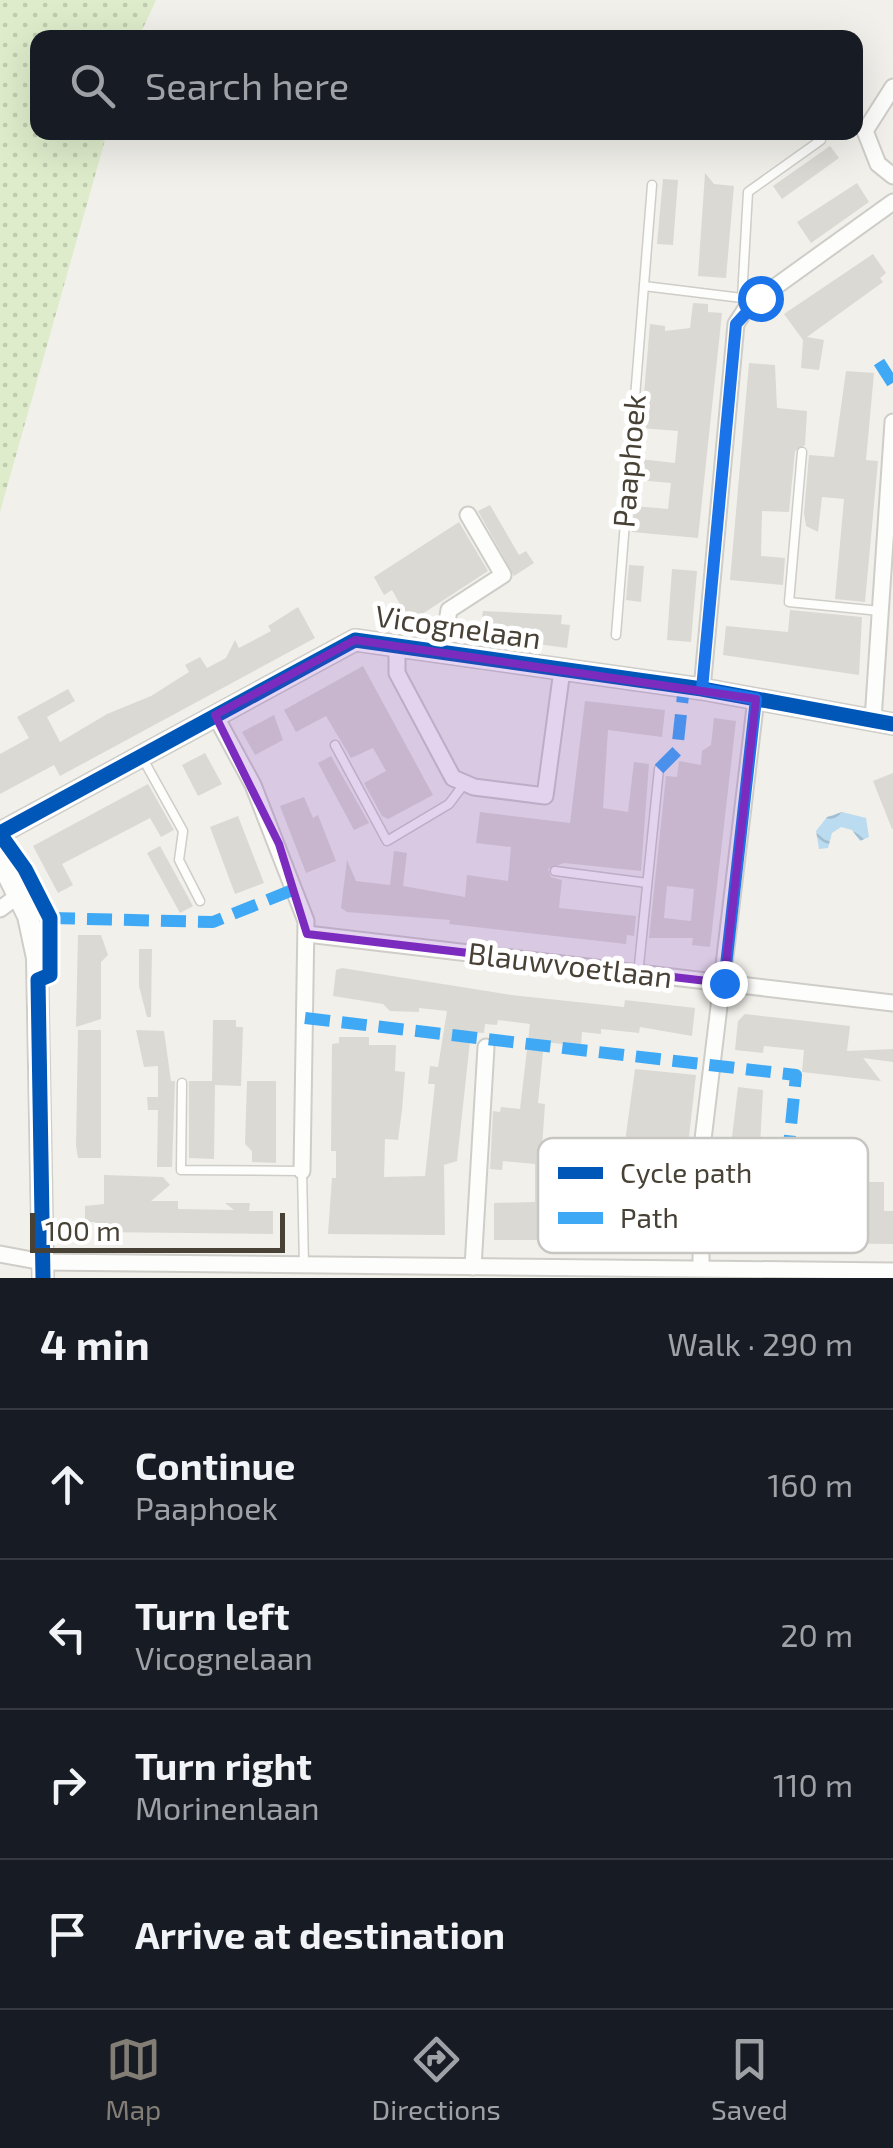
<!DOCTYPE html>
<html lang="en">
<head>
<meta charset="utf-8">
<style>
  :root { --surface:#171b24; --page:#20242c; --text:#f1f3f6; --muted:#9ea1a6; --line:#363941; --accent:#837e75 }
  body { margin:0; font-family:"Exo 2",sans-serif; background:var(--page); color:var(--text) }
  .scale { position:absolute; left:30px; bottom:25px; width:255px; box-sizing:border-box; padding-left:10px; border:5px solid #484136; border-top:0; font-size:28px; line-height:35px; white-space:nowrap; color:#484136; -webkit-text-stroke:8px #fff; paint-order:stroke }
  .stop { position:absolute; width:30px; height:30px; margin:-22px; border:8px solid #1a73e8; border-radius:50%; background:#fff }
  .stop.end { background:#1a73e8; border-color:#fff; box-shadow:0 2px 10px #0008 }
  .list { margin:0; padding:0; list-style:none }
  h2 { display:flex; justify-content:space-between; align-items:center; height:130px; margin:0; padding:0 40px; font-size:42px }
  h2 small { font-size:32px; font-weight:400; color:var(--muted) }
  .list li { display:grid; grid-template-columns:65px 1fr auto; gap:30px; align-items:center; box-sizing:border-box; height:150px; padding:0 40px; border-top:2px solid var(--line) }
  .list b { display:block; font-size:38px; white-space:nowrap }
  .list p { margin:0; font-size:32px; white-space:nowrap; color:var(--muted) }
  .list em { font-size:32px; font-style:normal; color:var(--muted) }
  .icon { flex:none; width:55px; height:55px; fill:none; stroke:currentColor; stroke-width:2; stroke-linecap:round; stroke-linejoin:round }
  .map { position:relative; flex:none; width:893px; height:1278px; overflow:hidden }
  .search { position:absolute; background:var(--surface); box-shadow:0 10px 40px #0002; left:30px; right:30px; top:30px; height:110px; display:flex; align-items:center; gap:25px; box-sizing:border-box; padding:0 35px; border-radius:20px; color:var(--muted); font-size:38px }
  .sheet { height:730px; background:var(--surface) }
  nav { display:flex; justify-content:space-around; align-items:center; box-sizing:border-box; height:140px; border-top:2px solid var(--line); background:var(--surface); font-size:28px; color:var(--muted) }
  nav a { display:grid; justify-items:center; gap:5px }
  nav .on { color:var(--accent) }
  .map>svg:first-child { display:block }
</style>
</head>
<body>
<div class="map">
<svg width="893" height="1278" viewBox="0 0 893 1278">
  <defs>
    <pattern id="grass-dots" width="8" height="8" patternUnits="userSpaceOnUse" patternTransform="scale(2.5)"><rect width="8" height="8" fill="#deeccb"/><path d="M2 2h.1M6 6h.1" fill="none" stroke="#c0ccaf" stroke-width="1.8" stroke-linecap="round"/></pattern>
    <pattern id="water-waves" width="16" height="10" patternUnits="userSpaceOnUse" patternTransform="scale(2.5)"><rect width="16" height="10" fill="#badbf0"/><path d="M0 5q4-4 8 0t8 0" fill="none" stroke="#a1bdce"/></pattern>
  </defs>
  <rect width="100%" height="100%" fill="#f1f0eb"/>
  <polygon fill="url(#grass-dots)" points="0,0 156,0 139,37 38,38 38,132 107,133 0,512"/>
  <polygon fill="url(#water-waves)" points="842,812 866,818 869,837 860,841 852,830 841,827 832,833 828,848 819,849 816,831 827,817"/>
  <g fill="#dbd9d3" fill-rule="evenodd">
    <polygon points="830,146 839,158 782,199 773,186"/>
    <polygon points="705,173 714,184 734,186 726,278 698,276"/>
    <polygon points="663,179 678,180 673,245 657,244"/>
    <polygon points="857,183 869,202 811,243 797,222"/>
    <polygon points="873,254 886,273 880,278 883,282 807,337 824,340 819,370 801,368 803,340 784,314"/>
    <polygon points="693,303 708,304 708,312 722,313 698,538 632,532 634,506 668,509 671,483 638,480 640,459 675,463 678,431 641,428 650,324 665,326 665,331 690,328"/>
    <polygon points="749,363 775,365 777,408 807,411 805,445 795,451 789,512 762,511 761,556 785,558 783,585 730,580"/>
    <polygon points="846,371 874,373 866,460 878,461 865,602 835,599 844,499 822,497 818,532 806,526 804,513 809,455 834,457"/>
    <polygon points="490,505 519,555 526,551 534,563 514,576 478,511"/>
    <polygon points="459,522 488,571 410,622 392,590 384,595 374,577"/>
    <polygon points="629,565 644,566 641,602 626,600"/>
    <polygon points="672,569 697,571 691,642 667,640"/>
    <polygon points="298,607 315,638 60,776 54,765 0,794 0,754 29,738 17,717 68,689 75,701 47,717 60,742 107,714 151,696 189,672 185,665 200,657 207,668 226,658 235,640 239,648 271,631 268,626"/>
    <polygon points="790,610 862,617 859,675 723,655 726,626 788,632"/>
    <polygon points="483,611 562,615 561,624 570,625 567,648 479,636"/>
    <polygon points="363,666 433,795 388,819 382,816 364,783 386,771 373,748 351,758 326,716 296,732 284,710"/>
    <polygon points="585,701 665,710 662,737 608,730 603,808 628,812 634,762 649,764 641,871 564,863 548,869 551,877 562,880 559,908 636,916 634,936 627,935 626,944 449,924 450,920 347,912 341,908 347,860 356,881 390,885 394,851 407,853 403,886 465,897 467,875 508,881 511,847 476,843 480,812 570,823"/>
    <polygon points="274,715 283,740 255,755 242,732"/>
    <path d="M714 718 736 721 710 947 692 945 693 938H649L666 776 677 777 679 761 701 765 702 751 711 745ZM667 886 694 889 691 921 664 918Z"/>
    <polygon points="205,753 222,784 198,796 182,765"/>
    <polygon points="331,756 369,823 354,830 318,763"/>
    <polygon points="893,773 893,829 892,829 873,781"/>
    <polygon points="148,784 174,830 161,837 150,818 62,864 73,885 58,893 33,846"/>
    <polygon points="304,797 313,818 318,815 336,861 306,873 280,806"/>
    <polygon points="238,816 264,883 235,894 210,827"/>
    <polygon points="160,846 193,906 180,913 147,853"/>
    <polygon points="78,935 101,935 108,955 101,962 101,1019 76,1027"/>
    <polygon points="139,949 152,949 151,1017 147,1017 139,986"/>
    <polygon points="342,968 511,995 624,1007 625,1000 695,1008 692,1036 640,1027 639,1033 601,1029 601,1034 582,1032 581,1046 544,1042 538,1103 545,1104 541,1161 578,1166 577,1180 604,1180 603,1211 678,1210 678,1240 494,1240 494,1203 535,1202 535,1164 503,1161 502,1170 490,1169 493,1111 500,1112 501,1107 520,1109 530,1024 498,1020 497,1025 485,1024 484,1033 471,1032 457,1161 444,1165 445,1235 328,1234 332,1178 336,1178 336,1151 331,1151 332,1044 339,1043 339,1037 369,1037 369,1045 396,1045 395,1071 405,1072 402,1110 398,1140 385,1139 384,1177 425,1176 435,1084 428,1084 430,1066 438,1067 447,1011 419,1008 419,1012 390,1011 383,1004 333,996 336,970"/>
    <polygon points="745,1014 850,1026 847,1051 893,1049 893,1062 863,1058 881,1081 802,1072 804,1050 764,1046 763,1053 735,1050 738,1021"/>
    <polygon points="213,1020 236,1020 236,1027 243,1027 241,1086 215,1085 214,1159 189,1158 189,1081 212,1081"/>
    <polygon points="78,1030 101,1030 101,1158 78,1158 76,1146"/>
    <polygon points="136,1030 164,1031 171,1081 175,1081 172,1167 157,1167 158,1110 148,1110 147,1097 158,1097 158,1066 144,1067"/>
    <polygon points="635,1069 696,1075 686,1163 648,1159 649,1152 624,1149"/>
    <polygon points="247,1081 276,1081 276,1163 252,1162 252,1151 245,1144"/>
    <polygon points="738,1087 763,1090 759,1165 729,1162"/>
    <polygon points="104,1175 163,1177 170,1185 151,1201 178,1201 178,1209 234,1210 225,1203 250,1203 249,1211 273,1211 273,1234 95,1232 95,1222 85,1222 85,1206 104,1204"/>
    <polygon points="825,1182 884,1182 884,1211 893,1211 893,1244 722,1242 722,1237 715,1237 715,1220 811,1215 811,1198 824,1198"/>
  </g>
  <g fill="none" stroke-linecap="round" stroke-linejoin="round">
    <defs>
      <g id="service">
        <polyline points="644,286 742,298"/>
        <polyline points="747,307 742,298 748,192 821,140"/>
        <polyline points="802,452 789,602 880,611"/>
        <polyline points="616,635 652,185"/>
        <polyline points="335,745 387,841 449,804 464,784"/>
        <polyline points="143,759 183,831 179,860 200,901"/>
        <polyline points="555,871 647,883"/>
        <polyline points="638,975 659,769"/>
        <polyline points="182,1083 181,1170 302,1171 304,1265"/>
      </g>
      <g id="minor">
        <polyline points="893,87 865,131 878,164 893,176"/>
        <polyline points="397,646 397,673 453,778 474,787 545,796 562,670"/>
        <polyline points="442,652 449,610 503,575 468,515"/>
        <polyline points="702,689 736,324 747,307 893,202"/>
        <polyline points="215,715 253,785 306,921 302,1171"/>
        <polyline points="873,720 893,422"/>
        <polyline points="0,909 19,895"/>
        <polyline points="307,934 893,1003"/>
        <polyline points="0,1254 43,1262 893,1271"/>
        <polyline points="473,1267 486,1047"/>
        <polyline points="701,1268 701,1156 756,699"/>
      </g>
      <g id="tertiary">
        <polyline points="0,833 355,640 702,689 893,724"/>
        <polyline points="0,859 28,916 37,958 43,1278"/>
      </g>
    </defs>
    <use href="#service" stroke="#cfcdc8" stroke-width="11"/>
    <use href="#minor" stroke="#cfcdc8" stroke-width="19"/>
    <use href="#tertiary" stroke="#cfcdc8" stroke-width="24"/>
    <use href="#service" stroke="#fdfdfc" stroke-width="8"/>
    <use href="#minor" stroke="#fdfdfc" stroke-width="15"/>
    <use href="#tertiary" stroke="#fdfdfc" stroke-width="20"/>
    <g stroke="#3fa9f5" stroke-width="12" stroke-dasharray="25 12" stroke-linecap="butt">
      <polyline points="879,362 893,384"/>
      <polyline points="659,769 677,751 684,686"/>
      <polyline points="50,918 213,922 295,889"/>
      <polyline points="305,1018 796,1075 786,1176"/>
    </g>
    <defs>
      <g id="cycleway">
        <polyline points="0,833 355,640 702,689 893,724"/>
        <polyline points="0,834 25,869 50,918 50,975 38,980 43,1278"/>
      </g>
    </defs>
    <use href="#cycleway" stroke="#fff" stroke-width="21"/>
    <use href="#cycleway" stroke="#0057b8" stroke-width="15"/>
  </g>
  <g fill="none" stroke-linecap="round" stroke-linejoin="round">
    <polyline stroke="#1a73e8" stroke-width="12" points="724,983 756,699 702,689 736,324 760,298"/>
  </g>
  <path fill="#7b2cbf" fill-opacity="0.2" stroke="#7b2cbf" stroke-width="8" stroke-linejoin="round" d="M355 640 756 699 724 983 307 934 279 844 215 715Z"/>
  <g text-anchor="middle" stroke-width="10" stroke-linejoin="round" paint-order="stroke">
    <g font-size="30" fill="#484136" stroke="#fff">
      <text transform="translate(630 461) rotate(-85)" y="10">Paaphoek</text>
      <text transform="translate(458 628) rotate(8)" y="10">Vicognelaan</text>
      <text transform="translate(570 966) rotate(7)" y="10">Blauwvoetlaan</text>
    </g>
  </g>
  <rect x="538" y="1138" width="330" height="115" rx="15" fill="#fff" stroke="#c8c6c3" stroke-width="2.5"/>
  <rect x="558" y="1167" width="45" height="12" fill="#0057b8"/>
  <rect x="558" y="1212" width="45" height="12" fill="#3fa9f5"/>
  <g font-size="28" fill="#484136">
    <text x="620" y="1183">Cycle path</text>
    <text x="620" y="1228">Path</text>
  </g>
</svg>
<div class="scale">100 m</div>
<div class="stop" style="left:760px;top:298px"></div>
<div class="stop end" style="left:724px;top:983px"></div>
<div class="search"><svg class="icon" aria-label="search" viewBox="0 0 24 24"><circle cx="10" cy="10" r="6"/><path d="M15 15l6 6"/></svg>Search here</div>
</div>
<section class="sheet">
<h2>4 min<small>Walk · 290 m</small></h2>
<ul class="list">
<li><svg class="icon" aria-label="ahead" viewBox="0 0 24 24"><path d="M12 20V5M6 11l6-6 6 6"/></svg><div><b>Continue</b><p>Paaphoek</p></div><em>160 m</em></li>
<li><svg class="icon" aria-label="left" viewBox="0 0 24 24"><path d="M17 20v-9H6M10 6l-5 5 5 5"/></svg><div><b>Turn left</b><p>Vicognelaan</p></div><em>20 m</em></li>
<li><svg class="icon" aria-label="right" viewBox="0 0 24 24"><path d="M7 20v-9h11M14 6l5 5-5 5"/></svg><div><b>Turn right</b><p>Morinenlaan</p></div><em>110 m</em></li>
<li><svg class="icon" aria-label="arrive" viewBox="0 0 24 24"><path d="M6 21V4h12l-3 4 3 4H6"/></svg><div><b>Arrive at destination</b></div></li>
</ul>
</section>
<nav>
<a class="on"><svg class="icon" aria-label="map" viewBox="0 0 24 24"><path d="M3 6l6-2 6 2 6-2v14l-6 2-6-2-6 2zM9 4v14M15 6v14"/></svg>Map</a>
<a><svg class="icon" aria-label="directions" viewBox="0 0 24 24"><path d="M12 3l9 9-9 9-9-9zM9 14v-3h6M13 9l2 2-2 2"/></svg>Directions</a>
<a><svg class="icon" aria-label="saved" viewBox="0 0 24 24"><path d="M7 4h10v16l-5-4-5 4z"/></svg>Saved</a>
</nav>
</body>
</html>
